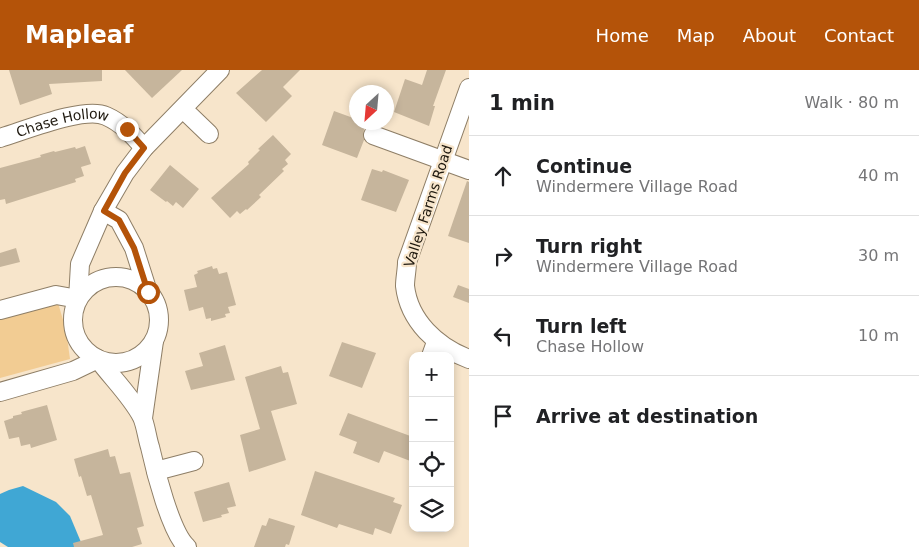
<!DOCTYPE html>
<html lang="en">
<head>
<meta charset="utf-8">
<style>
  :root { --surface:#fff; --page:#f6f6f6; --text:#202124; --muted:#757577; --line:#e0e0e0; --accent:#b45309 }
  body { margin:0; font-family:"DejaVu Sans",sans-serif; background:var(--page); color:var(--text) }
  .controls { position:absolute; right:15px; bottom:15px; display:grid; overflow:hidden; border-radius:10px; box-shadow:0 2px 8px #0003 }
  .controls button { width:45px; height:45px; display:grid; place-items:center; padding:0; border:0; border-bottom:1px solid var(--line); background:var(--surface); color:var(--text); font:25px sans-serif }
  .compass { position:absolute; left:349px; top:15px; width:45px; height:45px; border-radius:50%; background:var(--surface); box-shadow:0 2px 8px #0003; rotate:206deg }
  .stop { position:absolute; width:15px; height:15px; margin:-11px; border:4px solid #b45309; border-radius:50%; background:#fff }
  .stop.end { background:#b45309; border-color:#fff; box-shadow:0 1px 5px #0008 }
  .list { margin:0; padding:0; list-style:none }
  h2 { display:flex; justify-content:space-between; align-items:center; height:65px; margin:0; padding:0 20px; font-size:21px }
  h2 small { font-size:16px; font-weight:400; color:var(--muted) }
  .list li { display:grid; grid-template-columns:32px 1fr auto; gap:15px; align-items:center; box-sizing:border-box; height:80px; padding:0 20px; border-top:1px solid var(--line) }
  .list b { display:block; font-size:19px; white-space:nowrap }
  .list p { margin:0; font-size:16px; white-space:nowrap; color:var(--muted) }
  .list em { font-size:16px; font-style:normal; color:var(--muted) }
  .icon { flex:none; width:28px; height:28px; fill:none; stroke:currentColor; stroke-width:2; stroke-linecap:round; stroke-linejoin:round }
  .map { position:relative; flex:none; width:469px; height:477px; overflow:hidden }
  header { display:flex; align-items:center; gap:30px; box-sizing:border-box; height:70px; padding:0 25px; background:var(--accent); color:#fff }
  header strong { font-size:24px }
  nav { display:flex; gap:28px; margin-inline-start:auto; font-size:18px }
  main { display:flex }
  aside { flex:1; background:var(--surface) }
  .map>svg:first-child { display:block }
</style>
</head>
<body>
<header>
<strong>Mapleaf</strong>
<nav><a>Home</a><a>Map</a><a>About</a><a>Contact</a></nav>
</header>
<main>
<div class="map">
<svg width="469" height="477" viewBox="0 0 469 477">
  <rect width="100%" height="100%" fill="#f7e5cb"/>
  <polygon fill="#f2cc93" points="58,233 66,260 70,289 0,308 0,249"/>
  <polygon fill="#40a7d4" points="23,416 56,432 70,446 83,477 8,477 0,472 0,424 9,420"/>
  <g fill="#c6b59c">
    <polygon points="9,0 102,0 102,11 49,14 52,24 20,35"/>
    <polygon points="125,0 182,0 152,28"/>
    <polygon points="262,0 300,0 283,17 292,26 266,52 236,23"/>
    <polygon points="427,0 446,0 433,36 435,36 429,56 394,42 405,9 422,15"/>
    <polygon points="334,41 356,49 356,52 368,52 363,62 364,70 357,88 322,75"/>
    <polygon points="273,65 291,84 285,90 288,94 282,99 284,101 259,125 261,127 247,140 246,139 240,144 237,141 230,148 211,128 249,94 248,92 260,80 258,79"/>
    <polygon points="85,76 91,94 81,97 84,106 75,109 76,112 6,134 5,129 0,130 0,98 41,87 40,85 54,81 55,82 75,77 76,79"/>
    <polygon points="170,95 199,119 183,138 176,132 173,136 167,131 166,132 150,120"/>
    <polygon points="372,99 382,102 383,100 409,110 396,142 361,130"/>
    <polygon points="467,111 469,112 469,173 448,166"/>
    <polygon points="16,178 20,192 0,197 0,183"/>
    <polygon points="212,196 213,199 217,198 219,204 227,202 236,235 228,237 230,243 225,244 226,247 211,251 211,248 206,249 203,237 189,241 184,220 197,217 194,205 198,203 197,201"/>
    <polygon points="458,215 469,219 469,233 453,227"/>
    <polygon points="342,272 376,283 362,318 329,306"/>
    <polygon points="225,275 235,310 191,320 185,301 203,296 199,283"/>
    <polygon points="281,296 283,303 288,302 297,334 271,341 286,390 249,402 240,365 260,359 245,307"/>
    <polygon points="47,335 57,370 31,378 30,374 21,376 19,367 9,369 4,351 13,348 13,346 22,344 21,342"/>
    <polygon points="348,343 413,367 413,392 384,381 379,393 353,383 357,372 339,365"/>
    <polygon points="108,379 110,387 115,386 120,404 130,402 144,456 137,458 142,474 132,477 74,477 73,473 103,465 91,425 87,426 81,406 79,407 74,389"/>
    <polygon points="315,401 395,428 393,432 402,435 391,464 375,458 373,465 339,454 337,458 301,445"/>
    <polygon points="229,412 236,436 227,438 229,443 221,445 222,447 203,452 194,422"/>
    <polygon points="269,448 295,456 289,475 286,474 285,477 254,477 262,455 266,456"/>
  </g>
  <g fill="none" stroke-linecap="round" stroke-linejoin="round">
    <defs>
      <g id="minor">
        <path d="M469 18 407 192C407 200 405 208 405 216 409 251 437 277 469 289"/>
        <polyline points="183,39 209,64"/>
        <polyline points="373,65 469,100"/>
        <path id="s1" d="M0 68C24 61 84 36 106 46 122 53 133 65 144 78"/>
        <polyline points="103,141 119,150 134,178 148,222"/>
        <circle cx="116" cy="250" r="43"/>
        <polyline points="0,240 56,225 78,229 80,194 103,141 125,103 144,78 220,0"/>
        <polyline points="431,286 436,272"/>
        <path d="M0 322 73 301 98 289C112 308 131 326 142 347 146 356 147 368 150 377 155 400 171 463 187 477"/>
        <polyline points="143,348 154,271"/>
        <polyline points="156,401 194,391"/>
      </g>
    </defs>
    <use href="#minor" stroke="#8e7e66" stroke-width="20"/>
    <use href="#minor" stroke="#fff" stroke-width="18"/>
  </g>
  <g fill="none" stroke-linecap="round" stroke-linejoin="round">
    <polyline stroke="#b45309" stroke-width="6" points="127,59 144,78 125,103 104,141 119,150 134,178 148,222"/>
  </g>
  <g text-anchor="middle" stroke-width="4.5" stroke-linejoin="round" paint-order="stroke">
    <g font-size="14" fill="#1e180e" stroke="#f7e5cb">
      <text dy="5" stroke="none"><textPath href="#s1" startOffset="65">Chase Hollow</textPath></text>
      <text transform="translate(428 136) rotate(-72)" y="5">Valley Farms Road</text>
    </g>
  </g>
</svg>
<div class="controls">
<button>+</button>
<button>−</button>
<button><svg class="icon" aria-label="locate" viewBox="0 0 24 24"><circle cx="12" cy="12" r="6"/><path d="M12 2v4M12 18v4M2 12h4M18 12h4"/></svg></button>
<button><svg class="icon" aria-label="layers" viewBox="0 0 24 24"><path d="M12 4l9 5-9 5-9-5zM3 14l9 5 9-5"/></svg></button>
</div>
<svg class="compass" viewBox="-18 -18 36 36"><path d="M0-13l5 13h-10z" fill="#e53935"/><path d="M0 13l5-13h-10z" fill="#757577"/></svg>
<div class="stop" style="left:148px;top:222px"></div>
<div class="stop end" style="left:127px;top:59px"></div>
</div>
<aside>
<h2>1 min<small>Walk · 80 m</small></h2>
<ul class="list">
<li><svg class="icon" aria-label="ahead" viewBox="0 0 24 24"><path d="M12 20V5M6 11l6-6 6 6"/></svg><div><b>Continue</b><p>Windermere Village Road</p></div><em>40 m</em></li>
<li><svg class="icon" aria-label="right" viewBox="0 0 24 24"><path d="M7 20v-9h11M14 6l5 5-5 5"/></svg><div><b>Turn right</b><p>Windermere Village Road</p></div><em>30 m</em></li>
<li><svg class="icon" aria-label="left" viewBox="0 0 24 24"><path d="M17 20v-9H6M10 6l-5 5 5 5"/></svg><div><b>Turn left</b><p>Chase Hollow</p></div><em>10 m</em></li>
<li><svg class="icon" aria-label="arrive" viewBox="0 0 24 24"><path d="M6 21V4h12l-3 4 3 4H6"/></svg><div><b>Arrive at destination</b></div></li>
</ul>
</aside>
</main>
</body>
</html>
